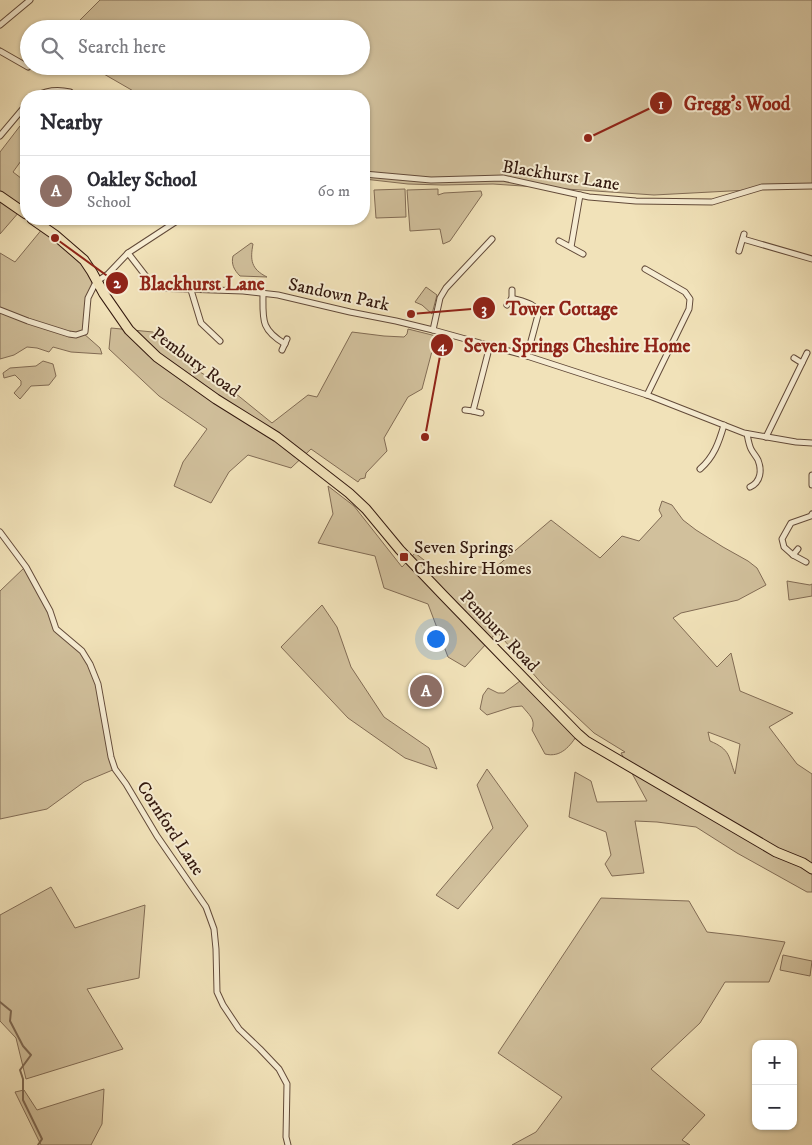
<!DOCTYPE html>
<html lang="en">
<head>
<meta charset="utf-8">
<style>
  :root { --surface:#fff; --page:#f7f7f7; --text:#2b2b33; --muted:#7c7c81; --line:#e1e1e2; --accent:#7c3aed }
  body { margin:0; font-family:"IM FELL DW Pica",serif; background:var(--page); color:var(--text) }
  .controls { position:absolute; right:15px; bottom:15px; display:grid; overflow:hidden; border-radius:10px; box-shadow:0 1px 4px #0004 }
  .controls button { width:45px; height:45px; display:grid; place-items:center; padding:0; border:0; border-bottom:1px solid var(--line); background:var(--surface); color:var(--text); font:25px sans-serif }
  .you { position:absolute; left:435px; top:638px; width:18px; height:18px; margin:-12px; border:4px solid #fff; border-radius:50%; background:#1a73e8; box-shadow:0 0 0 8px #1a73e833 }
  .badge { display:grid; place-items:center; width:32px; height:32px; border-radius:50%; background:var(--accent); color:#fff; font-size:16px; font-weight:700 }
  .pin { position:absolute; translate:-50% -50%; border:2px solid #fff; box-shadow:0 1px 5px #0006 }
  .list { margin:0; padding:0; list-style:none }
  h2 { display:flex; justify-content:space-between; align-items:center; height:65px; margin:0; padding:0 20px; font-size:21px }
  h2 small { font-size:16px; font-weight:400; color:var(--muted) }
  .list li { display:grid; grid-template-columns:32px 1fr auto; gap:15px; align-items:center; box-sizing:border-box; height:70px; padding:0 20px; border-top:1px solid var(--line) }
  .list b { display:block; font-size:19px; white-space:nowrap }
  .list p { margin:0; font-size:16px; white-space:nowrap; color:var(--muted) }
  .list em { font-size:16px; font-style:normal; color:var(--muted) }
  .icon { flex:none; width:28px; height:28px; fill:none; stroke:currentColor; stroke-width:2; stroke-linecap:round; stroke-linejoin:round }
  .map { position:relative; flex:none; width:812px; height:1145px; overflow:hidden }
  .search { position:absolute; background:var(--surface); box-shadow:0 1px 4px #0004; left:20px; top:20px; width:350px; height:55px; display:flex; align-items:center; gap:12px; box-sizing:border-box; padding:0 18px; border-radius:28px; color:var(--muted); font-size:19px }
  .panel { position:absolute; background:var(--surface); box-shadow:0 1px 4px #0004; left:20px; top:90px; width:350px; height:135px; border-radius:20px }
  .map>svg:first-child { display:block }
</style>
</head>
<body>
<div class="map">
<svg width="812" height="1145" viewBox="0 0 812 1145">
  <rect width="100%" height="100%" fill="#f1e2b9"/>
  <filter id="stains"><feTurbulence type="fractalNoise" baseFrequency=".004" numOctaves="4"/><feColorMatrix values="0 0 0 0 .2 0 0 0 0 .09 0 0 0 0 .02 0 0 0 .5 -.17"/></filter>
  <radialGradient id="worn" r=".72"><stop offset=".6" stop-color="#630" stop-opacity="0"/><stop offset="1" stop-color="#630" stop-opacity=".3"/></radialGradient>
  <g fill="#d1c09c" stroke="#826c55" fill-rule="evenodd">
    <polygon points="100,0 812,0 812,189 806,187 654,195 493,184 442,185 408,184 364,179 364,96 179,96 171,93 169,96 142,96 90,66 361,66 361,29 71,29"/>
    <polygon points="20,126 26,132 26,154 13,172 26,182 26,204 0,234 0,152"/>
    <polygon points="405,189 406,217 376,218 374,190"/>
    <polygon points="438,189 438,195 444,193 481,191 482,195 450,241 443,244 440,229 410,231 407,190"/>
    <polygon points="43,228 73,253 93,278 83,333 100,348 102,354 71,352 53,347 49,352 37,348 27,347 14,355 0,359 0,253 15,262"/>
    <path d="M251 243 253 244C250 260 251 269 267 277L240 276C234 270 231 264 233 256Z"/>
    <polygon points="426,287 437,295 432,314 422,305 415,302"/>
    <polygon points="111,328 153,332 198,371 230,389 272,423 308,395 317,397 352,332 384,336 404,337 407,334 408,329 436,336 422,389 408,397 384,438 387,451 366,473 365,478 360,479 358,482 311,449 291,468 248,455 229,472 211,503 174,486 183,462 207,429 159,396 109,349"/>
    <polygon points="43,361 53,364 56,376 49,385 31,386 20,399 14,393 21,385 21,381 15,375 4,378 3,373 10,368 36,366"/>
    <path d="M328 486 354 506 402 567 415 553 433 567H496L551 520 600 558 622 536 639 541 662 516 659 510 662 501 672 505 683 520 696 530 723 547 748 561 757 568 766 585 738 600 681 613 673 618 717 667 731 653 740 691 793 713 769 727 797 764 812 774V892H807L737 853 696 827 657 822 635 821 644 873 612 876 605 864 611 855 606 832 569 817 575 772 591 781 597 802 647 801 621 753 625 752 594 733 543 685 497 632 465 667 448 657 428 604 384 588 375 556 318 543 333 514ZM708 732 740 744 735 774C728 756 731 750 710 741Z"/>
    <polygon points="25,567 50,611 56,629 82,651 98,684 115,769 84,782 47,809 0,819 0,591"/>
    <polygon points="787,581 810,585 812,584 812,596 789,600"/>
    <polygon points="322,605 337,627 351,667 384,717 429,748 437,769 405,758 348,718 281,647"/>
    <path d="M524 678 578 734C570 746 561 758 545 754L532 730C536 719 529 715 522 706L512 707 487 715 480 709 483 695 488 688 498 693H504Z"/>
    <polygon points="487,769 528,826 458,909 436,895 493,828 477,785"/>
    <polygon points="51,887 75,928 145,905 139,978 87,989 123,1049 26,1079 16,1038 0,1021 0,915"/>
    <polygon points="601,898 689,901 707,932 742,936 785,942 769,982 725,982 700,1023 651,1069 705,1115 682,1140 690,1145 512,1145 536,1132 562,1097 498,1053"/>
    <polygon points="783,955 812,961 810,976 780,970"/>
    <polygon points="104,1089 102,1124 91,1145 41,1145 15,1092 24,1090 37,1110"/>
  </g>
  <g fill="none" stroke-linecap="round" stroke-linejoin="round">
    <polyline stroke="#7e6852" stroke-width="2" points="0,1002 11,1011 10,1021 23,1046 31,1055 20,1070 23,1079 23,1100 42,1139 38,1145"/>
    <defs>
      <g id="minor">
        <polyline points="0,25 30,0"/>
        <polyline points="0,51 28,67"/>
        <path d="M36 96C47 90 57 89 70 92"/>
        <polyline points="0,136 26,105"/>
        <polyline points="364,174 431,180 503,178 589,197 636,201 712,202 762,187 812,186"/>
        <polyline points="743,239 812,259"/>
        <polyline points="559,241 583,254"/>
        <polyline points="571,247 580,195"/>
        <polyline points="739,251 744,234"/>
        <polyline points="128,253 155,288 243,291 278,295 350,312 396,321 433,330 527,356 647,395 744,433 796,442 812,443"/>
        <polyline points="645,269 685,292 690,299 689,309 647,395"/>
        <polyline points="191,290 201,323 220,341"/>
        <polyline points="512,290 512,298"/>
        <path d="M263 293C263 319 260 329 285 344"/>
        <path d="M507 305 512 298C521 301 538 303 538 315L527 356"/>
        <polyline points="0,310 28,321 69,334 76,335 85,332 88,298 96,282 108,274 128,253 180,219"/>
        <polyline points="433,330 440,298 446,288 492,239"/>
        <polyline points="282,350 287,339"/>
        <polyline points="794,358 802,363"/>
        <polyline points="465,410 473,411"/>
        <polyline points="481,413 473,411 490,345"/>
        <path d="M747 434C748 439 749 445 751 449 753 453 756 456 758 460 762 470 761 482 750 487"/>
        <polyline points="766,437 807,353"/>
        <path d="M700 469C714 457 719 442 724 425"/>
        <polyline points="812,475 812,485"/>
        <polyline points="0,532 26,567 50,611 56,629 82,651 90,664 98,684 111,757 115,769 126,784 157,836 206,907 214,929 216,949 217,992 223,1005 239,1029 260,1049 279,1069 287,1084 286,1137 288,1145"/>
        <polyline points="793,555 798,549"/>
        <polyline points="806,562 793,555 784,547 782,539 791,523 811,516 812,514"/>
      </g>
      <g id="primary">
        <polyline points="0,196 26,214"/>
        <polyline points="32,219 55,235 84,260 92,272 104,294 129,330 157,357 216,399 277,437 349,493 366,509 400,550 443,595 578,734 586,741 776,852 803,863 812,869"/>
      </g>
    </defs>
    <use href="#minor" stroke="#624a39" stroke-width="7"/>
    <use href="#primary" stroke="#32180e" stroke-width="11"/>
    <use href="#minor" stroke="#f6ecd2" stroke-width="5"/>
    <use href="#primary" stroke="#f1e2b9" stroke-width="9"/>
  </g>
  <rect fill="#8f2418" stroke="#f6ecd2" stroke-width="2" x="399" y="552" width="10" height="10" rx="2.5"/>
  <g text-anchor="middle" stroke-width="4" stroke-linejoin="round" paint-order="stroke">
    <g font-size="18" fill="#32180e" stroke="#f6ecd2">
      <text transform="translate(561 175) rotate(9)" y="6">Blackhurst Lane</text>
      <text transform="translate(339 294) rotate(12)" y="6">Sandown Park</text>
      <text transform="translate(196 362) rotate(36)" y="6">Pembury Road</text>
      <text transform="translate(500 631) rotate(46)" y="6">Pembury Road</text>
      <text transform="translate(171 828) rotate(57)" y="6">Cornford Lane</text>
    </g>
    <g font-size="18" fill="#32180e" stroke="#f6ecd2" text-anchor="start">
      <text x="414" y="553">Seven Springs<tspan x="414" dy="21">Cheshire Homes</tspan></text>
    </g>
  </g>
  <path fill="none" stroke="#8f2418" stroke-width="2" d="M588 138L661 103M55 238L117 283M411 314L484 308M425 437L442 345"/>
  <g fill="#8f2418" stroke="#f6ecd2" stroke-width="2">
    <circle cx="588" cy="138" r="5"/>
    <circle cx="55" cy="238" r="5"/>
    <circle cx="411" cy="314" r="5"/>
    <circle cx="425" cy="437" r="5"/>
    <circle cx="661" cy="103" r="12"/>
    <circle cx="117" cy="283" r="12"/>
    <circle cx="484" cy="308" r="12"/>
    <circle cx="442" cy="345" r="12"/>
  </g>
  <g font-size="15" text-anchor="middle" font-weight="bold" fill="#fff">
    <text x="661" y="109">1</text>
    <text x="117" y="288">2</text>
    <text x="484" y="314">3</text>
    <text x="442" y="351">4</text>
  </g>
  <g font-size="19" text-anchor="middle" font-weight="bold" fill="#8f2418" stroke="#f6ecd2" stroke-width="4" stroke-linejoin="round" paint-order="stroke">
    <text x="737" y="110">Gregg's Wood</text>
    <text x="202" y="290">Blackhurst Lane</text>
    <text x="562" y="315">Tower Cottage</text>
    <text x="577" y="352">Seven Springs Cheshire Home</text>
  </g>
  <rect width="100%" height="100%" filter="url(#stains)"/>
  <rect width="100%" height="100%" fill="url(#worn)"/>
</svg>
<div class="controls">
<button>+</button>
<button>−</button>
</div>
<div class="you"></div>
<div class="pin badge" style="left:426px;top:691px;background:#8d6e63">A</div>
<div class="search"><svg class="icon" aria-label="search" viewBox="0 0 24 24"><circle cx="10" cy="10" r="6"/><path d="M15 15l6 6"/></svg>Search here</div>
<section class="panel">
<h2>Nearby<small></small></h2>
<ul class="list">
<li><span class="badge" style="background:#8d6e63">A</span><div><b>Oakley School</b><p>School</p></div><em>60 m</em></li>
</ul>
</section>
</div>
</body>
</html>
